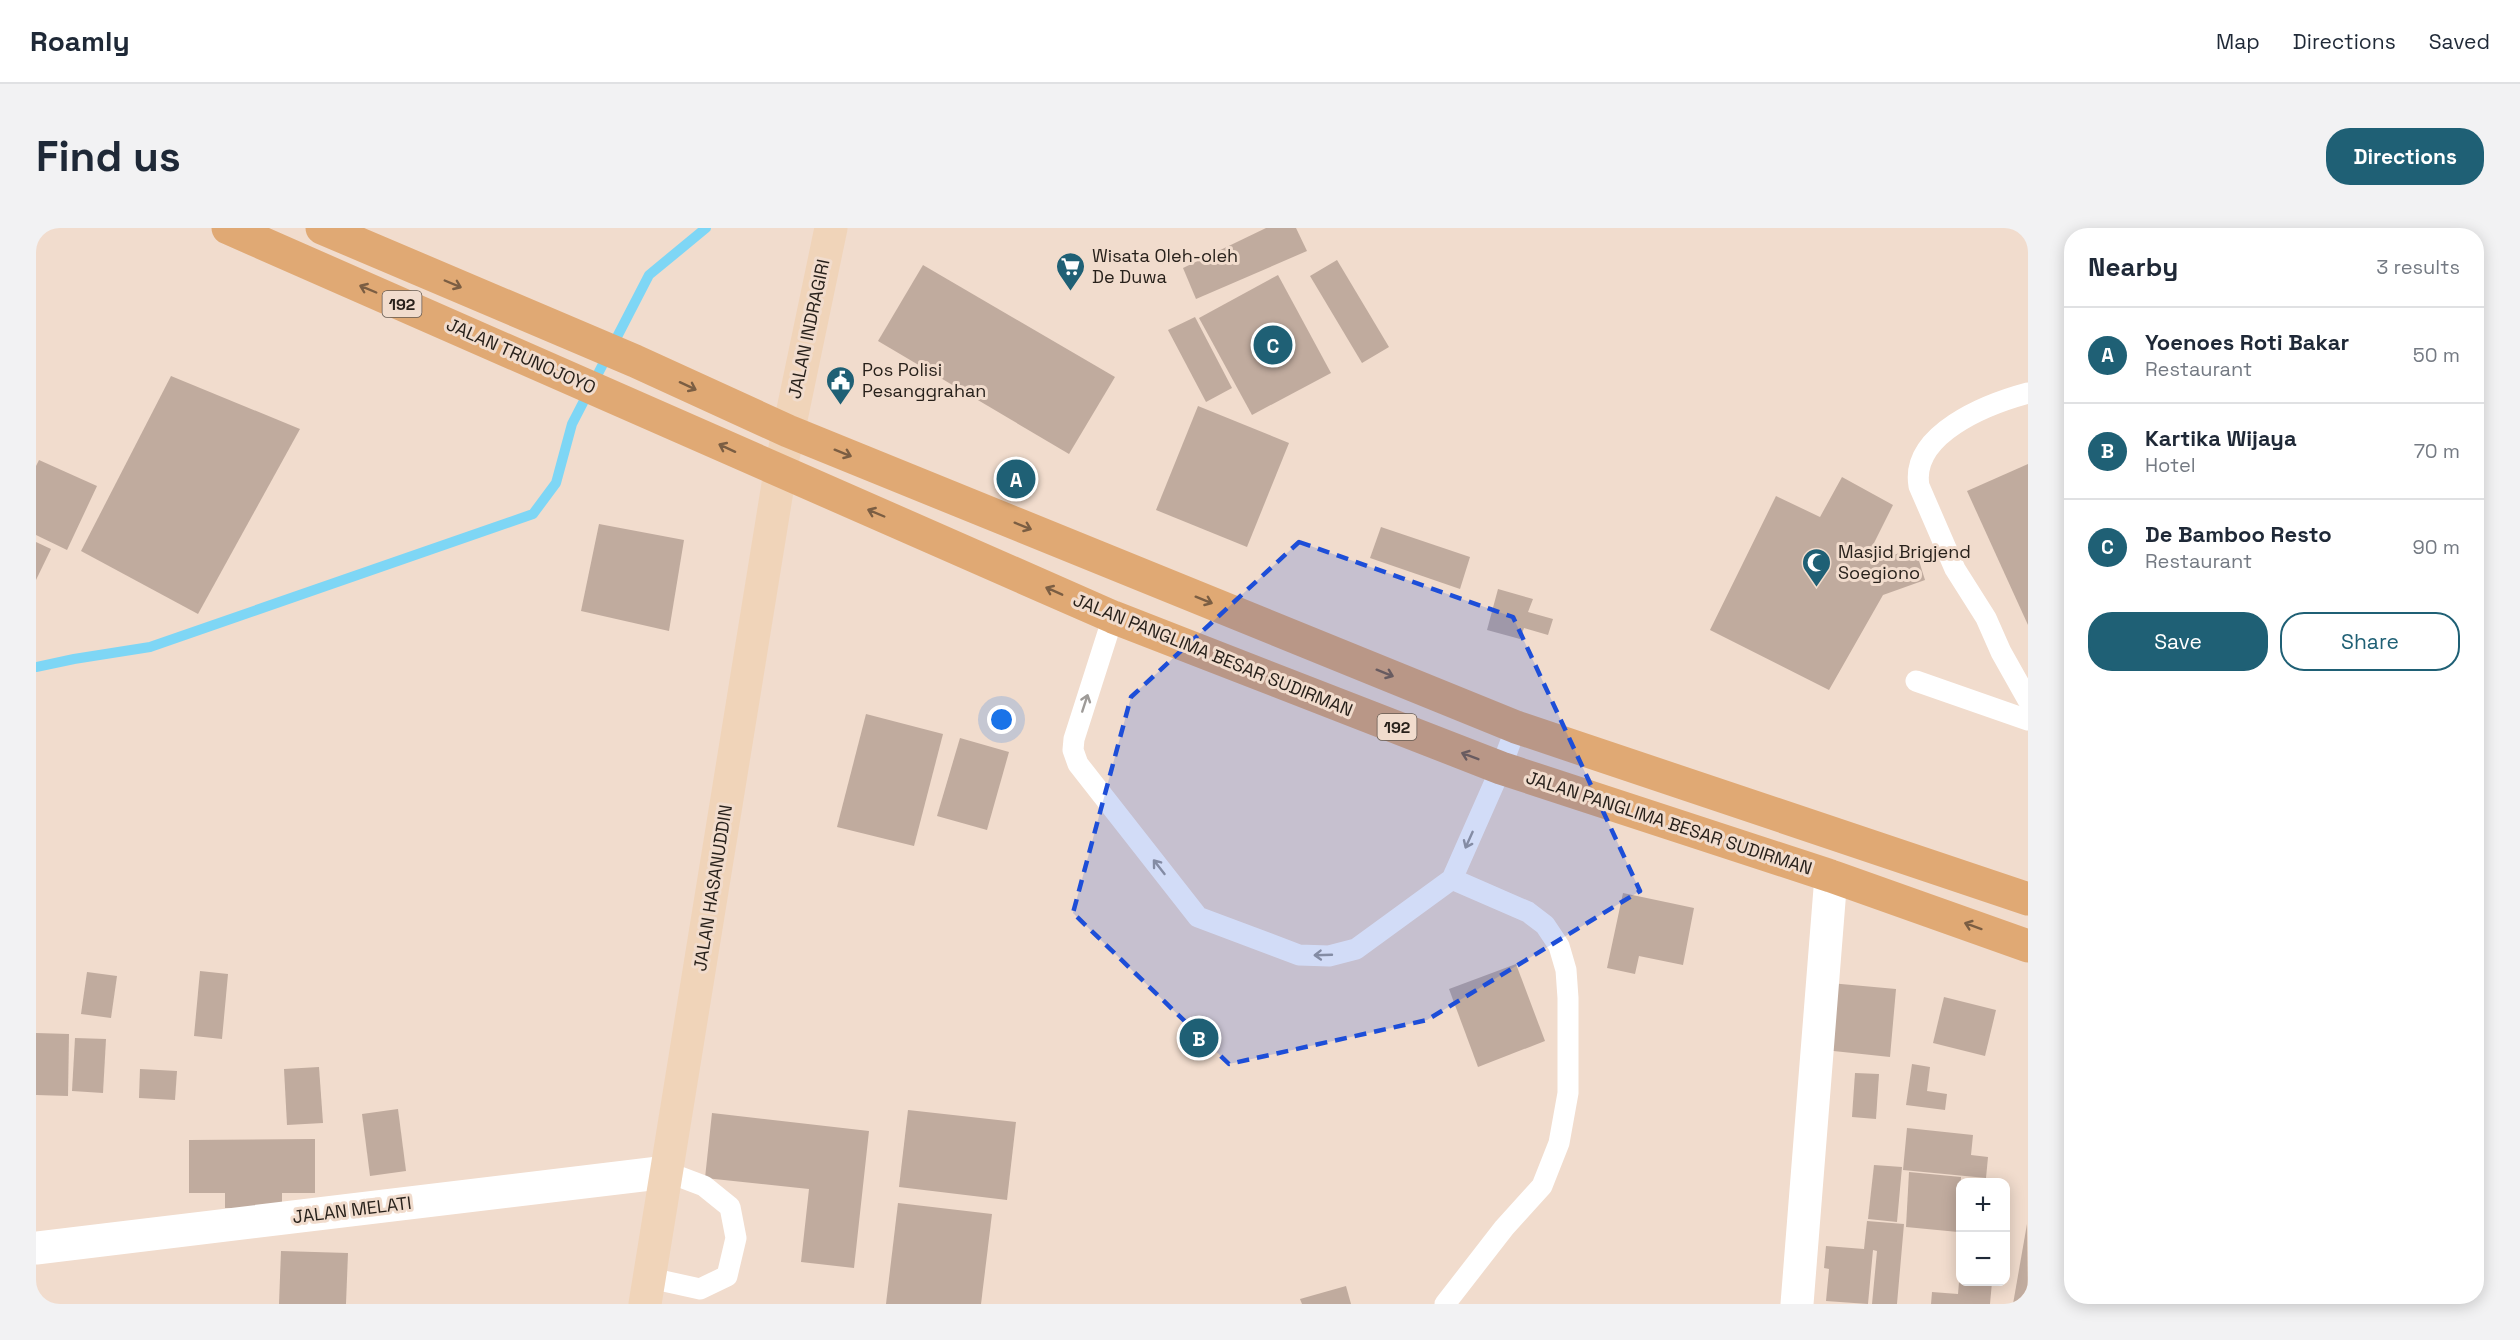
<!DOCTYPE html>
<html lang="en">
<head>
<meta charset="utf-8">
<style>
  :root { --surface:#fff; --page:#f2f2f3; --text:#1f2937; --muted:#747a83; --line:#e0e1e3; --accent:#1f6075 }
  body { margin:0; font-family:"Space Grotesk",sans-serif; background:var(--page); color:var(--text) }
  .controls { position:absolute; right:18px; bottom:18px; display:grid; overflow:hidden; border-radius:12px; box-shadow:0 3px 15px #0003 }
  .controls button { width:54px; height:54px; display:grid; place-items:center; padding:0; border:0; border-bottom:2px solid var(--line); background:var(--surface); color:var(--text); font:30px sans-serif }
  .you { position:absolute; left:966px; top:492px; width:21px; height:21px; margin:-15px; border:4px solid #fff; border-radius:50%; background:#1a73e8; box-shadow:0 0 0 9px #1a73e833 }
  .badge { display:grid; place-items:center; width:39px; height:39px; border-radius:50%; background:var(--accent); color:#fff; font-size:20px; font-weight:700 }
  .pin { position:absolute; translate:-50% -50%; border:3px solid #fff; box-shadow:0 2px 6px #0006 }
  .list { margin:0; padding:0; list-style:none }
  h2 { display:flex; justify-content:space-between; align-items:center; height:78px; margin:0; padding:0 24px; font-size:26px }
  h2 small { font-size:20px; font-weight:400; color:var(--muted) }
  .list li { display:grid; grid-template-columns:39px 1fr auto; gap:18px; align-items:center; box-sizing:border-box; height:96px; padding:0 24px; border-top:2px solid var(--line) }
  .list b { display:block; font-size:22px; white-space:nowrap }
  .list p { margin:0; font-size:20px; white-space:nowrap; color:var(--muted) }
  .list em { font-size:20px; font-style:normal; color:var(--muted) }
  .actions { display:flex; gap:12px; padding:18px 24px }
  .actions a { flex:1; padding:14px 0; border:2px solid var(--accent); border-radius:24px; text-align:center; font-size:21px; color:var(--accent) }
  .actions .main { background:var(--accent); color:#fff }
  .map { position:relative; flex:none; width:1992px; height:1076px; overflow:hidden; border-radius:24px }
  header { display:flex; align-items:center; gap:36px; box-sizing:border-box; height:84px; padding:0 30px; background:var(--surface); border-bottom:2px solid var(--line) }
  header strong { font-size:28px }
  nav { display:flex; gap:33px; margin-inline-start:auto; font-size:21px }
  .intro { display:flex; align-items:center; justify-content:space-between; box-sizing:border-box; height:144px; padding:0 36px }
  h1 { margin:0; font-size:42px }
  .button { padding:15px 27px; border-radius:24px; background:var(--accent); color:#fff; font-size:21px; font-weight:700 }
  main { display:flex; gap:36px; padding:0 36px }
  aside { flex:1; background:var(--surface); border-radius:24px; box-shadow:0 3px 15px #0003 }
  .map>svg:first-child { display:block }
</style>
</head>
<body>
<header>
<strong>Roamly</strong>
<nav><a>Map</a><a>Directions</a><a>Saved</a></nav>
</header>
<div class="intro"><h1>Find us</h1><a class="button">Directions</a></div>
<main>
<div class="map">
<svg width="1992" height="1076" viewBox="0 0 1992 1076">
  <rect width="100%" height="100%" fill="#f1dccd"/>
  <g fill="none" stroke-linecap="round" stroke-linejoin="round">
    <polyline stroke="#7ed6f5" stroke-width="10" points="0,439 38,431 114,419 497,286 520,255 536,196 613,47 670,0"/>
  </g>
  <g fill="#c0ab9e">
    <polygon points="1230,0 1260,0 1271,23 1160,71 1147,40"/>
    <polygon points="1301,32 1353,119 1326,135 1274,48"/>
    <polygon points="887,37 1079,149 1033,226 842,113"/>
    <polygon points="1242,47 1295,145 1216,187 1163,90"/>
    <polygon points="1159,89 1196,160 1170,174 1132,102"/>
    <polygon points="135,148 264,201 162,386 45,323"/>
    <polygon points="1162,178 1253,215 1211,319 1120,282"/>
    <polygon points="3,232 61,258 31,322 0,307 0,238"/>
    <polygon points="1992,236 1992,397 1931,263"/>
    <polygon points="1806,249 1857,277 1835,321 1842,332 1879,320 1889,352 1847,367 1793,462 1674,402 1740,268 1784,289"/>
    <polygon points="563,296 648,312 633,403 545,383"/>
    <polygon points="1345,299 1434,329 1424,361 1334,330"/>
    <polygon points="0,314 15,321 0,352"/>
    <polygon points="1462,361 1497,371 1492,384 1517,391 1512,407 1488,400 1484,411 1451,402"/>
    <polygon points="830,486 907,506 878,618 801,599"/>
    <polygon points="924,510 973,524 951,602 901,588"/>
    <polygon points="1587,665 1658,680 1647,737 1603,728 1599,746 1571,740"/>
    <polygon points="1480,736 1509,813 1442,839 1413,761"/>
    <polygon points="164,743 192,746 186,811 158,808"/>
    <polygon points="51,744 81,748 75,790 45,786"/>
    <polygon points="1794,755 1860,761 1854,829 1788,822"/>
    <polygon points="1908,769 1960,782 1949,828 1897,815"/>
    <polygon points="0,805 33,806 32,868 0,867"/>
    <polygon points="39,810 70,811 67,865 36,863"/>
    <polygon points="1876,836 1894,839 1891,863 1911,866 1909,882 1870,877"/>
    <polygon points="283,839 287,895 251,897 248,841"/>
    <polygon points="104,841 141,843 139,872 103,870"/>
    <polygon points="1819,845 1843,846 1840,891 1816,889"/>
    <polygon points="362,881 370,943 334,948 326,886"/>
    <polygon points="872,882 980,894 971,972 863,959"/>
    <polygon points="676,885 833,903 818,1040 765,1034 773,961 669,950"/>
    <polygon points="1871,900 1937,907 1935,927 1952,929 1950,950 1867,942"/>
    <polygon points="279,911 279,965 246,965 246,980 189,980 189,965 153,965 153,912"/>
    <polygon points="1838,937 1866,939 1861,994 1832,991"/>
    <polygon points="1873,944 1925,949 1922,1004 1870,999"/>
    <polygon points="862,975 956,986 945,1076 850,1076"/>
    <polygon points="1831,993 1868,996 1861,1076 1836,1076 1841,1023 1837,1022 1832,1076 1790,1073 1793,1041 1788,1040 1790,1018 1828,1021"/>
    <polygon points="1991,996 1992,1076 1977,1076"/>
    <polygon points="245,1023 312,1025 310,1076 243,1076"/>
    <polygon points="1923,1054 1956,1054 1954,1076 1895,1076 1896,1064 1922,1066"/>
    <polygon points="1310,1058 1315,1076 1266,1076 1264,1071"/>
  </g>
  <g fill="none" stroke-linecap="round" stroke-linejoin="round">
    <g stroke="#fff" stroke-width="21">
      <path d="M1992 165C1951 176 1874 206 1883 258L1919 341 1950 390 1965 424 1992 472"/>
      <polyline points="1077,389 1038,511 1037,522 1042,536 1162,689 1263,727 1293,728 1320,721 1416,651 1465,540 1480,499"/>
      <polyline points="1880,453 1992,492"/>
      <polyline points="614,1050 664,1061 691,1048 700,1010 694,979 668,958 631,944"/>
      <polyline points="1409,1076 1468,1000 1506,958 1523,915 1532,865 1532,770 1530,742 1523,718 1509,697 1492,684 1416,651"/>
    </g>
    <g stroke="#fff" stroke-width="33">
      <polyline points="0,1020 631,944"/>
      <polyline points="1761,1076 1795,648"/>
    </g>
    <polyline stroke="#f0d4b9" stroke-width="33" points="609,1076 744,244 795,0"/>
    <g stroke="#e0a974" stroke-width="33">
      <polyline points="192,0 1077,389 1465,540 1795,648 1992,718"/>
      <polyline points="286,0 599,133 752,203 1480,499 1992,671"/>
    </g>
  </g>
  <defs><path id="oneway-shaft" d="M-6 0H5M1.5-3L5.5 0L1.5 3" fill="none" stroke-width="1.6" stroke-linecap="round" stroke-linejoin="round" transform="scale(1.5)"/></defs>
  <g stroke="#7b5e43">
    <use href="#oneway-shaft" transform="translate(417 56) rotate(23)"/>
    <use href="#oneway-shaft" transform="translate(332 61) rotate(-157)"/>
    <use href="#oneway-shaft" transform="translate(652 158) rotate(25)"/>
    <use href="#oneway-shaft" transform="translate(691 220) rotate(-155)"/>
    <use href="#oneway-shaft" transform="translate(807 225) rotate(22)"/>
    <use href="#oneway-shaft" transform="translate(840 285) rotate(-157)"/>
    <use href="#oneway-shaft" transform="translate(987 298) rotate(22)"/>
    <use href="#oneway-shaft" transform="translate(1018 363) rotate(-156)"/>
    <use href="#oneway-shaft" transform="translate(1168 372) rotate(22)"/>
    <use href="#oneway-shaft" transform="translate(1349 445) rotate(22)"/>
    <use href="#oneway-shaft" transform="translate(1434 528) rotate(-159)"/>
    <use href="#oneway-shaft" transform="translate(1937 698) rotate(-160)"/>
  </g>
  <g stroke="#9e9b98">
    <use href="#oneway-shaft" transform="translate(1049 475) rotate(-72)"/>
    <use href="#oneway-shaft" transform="translate(1433 612) rotate(114)"/>
    <use href="#oneway-shaft" transform="translate(1123 639) rotate(-128)"/>
    <use href="#oneway-shaft" transform="translate(1287 727) rotate(178)"/>
  </g>
  <path fill="#1d4ed8" fill-opacity="0.2" stroke="#1d4ed8" stroke-width="4.5" stroke-dasharray="12 8" stroke-linejoin="round" d="M1263 314 1477 389 1604 663 1391 792 1193 836 1037 685 1095 469Z"/>
  <defs>
    <symbol id="supermarket-pin" viewBox="-11 -11 22 30"><path d="M0 17L-7.5 6A9.5 9.5 0 1 1 7.5 6Z" fill="#1f6075" stroke="#f1dccd"/><path d="M-6-5.5h2.5l.6 2H6L4.5 2H-2.5L-4.4-4H-6ZM-1.5 3.2a1.3 1.3 0 1 0 .1 0ZM3 3.2a1.3 1.3 0 1 0 .1 0Z" fill="#fff"/></symbol>
    <symbol id="civic-pin" viewBox="-11 -11 22 30"><path d="M0 17L-7.5 6A9.5 9.5 0 1 1 7.5 6Z" fill="#1f6075" stroke="#f1dccd"/><path d="M-.6-6.5H3V-4.5H.6V-3L4-1V1h2V6H-6V1h2V-1L-.6-3ZM-1.2 2.5V6h2.4V2.5Z" fill="#fff"/></symbol>
    <symbol id="mosque-pin" viewBox="-11 -11 22 30"><path d="M0 17L-7.5 6A9.5 9.5 0 1 1 7.5 6Z" fill="#1f6075" stroke="#f1dccd"/><path d="M3.5-4.9A6 6 0 1 0 3.5 4.9A5 5 0 1 1 3.5-4.9Z" fill="#fff"/></symbol>
  </defs>
  <g fill-rule="evenodd">
    <use href="#supermarket-pin" x="1018" y="22" width="33" height="45"/>
    <use href="#civic-pin" x="788" y="136" width="33" height="45"/>
    <use href="#mosque-pin" x="1764" y="318" width="33" height="45"/>
  </g>
  <g text-anchor="middle" stroke-width="6" stroke-linejoin="round" paint-order="stroke">
    <g fill="#f1dccd" stroke="#645950" stroke-width="1.5">
      <rect x="346.5" y="63" width="39" height="26" rx="4.5"/>
      <rect x="1341.5" y="486" width="39" height="26" rx="4.5"/>
    </g>
    <g font-size="16" font-weight="bold" fill="#28211b">
      <text x="366" y="82">192</text>
      <text x="1361" y="505">192</text>
    </g>
    <g font-size="18" fill="#28211b" stroke="#f1dccd" text-anchor="start">
      <text x="1056" y="34">Wisata Oleh-oleh<tspan x="1056" dy="21">De Duwa</tspan></text>
      <text x="826" y="148">Pos Polisi<tspan x="826" dy="21">Pesanggrahan</tspan></text>
      <text x="1802" y="330">Masjid Brigjend<tspan x="1802" dy="21">Soegiono</tspan></text>
    </g>
    <g font-size="18" fill="#28211b" stroke="#f1dccd">
      <text transform="translate(773 101) rotate(-78)" y="6">JALAN INDRAGIRI</text>
      <text transform="translate(485 128) rotate(24)" y="6">JALAN TRUNOJOYO</text>
      <text transform="translate(1177 427) rotate(22)" y="6">JALAN PANGLIMA BESAR SUDIRMAN</text>
      <text transform="translate(1633 595) rotate(18)" y="6">JALAN PANGLIMA BESAR SUDIRMAN</text>
      <text transform="translate(677 660) rotate(-81)" y="6">JALAN HASANUDDIN</text>
      <text transform="translate(316 982) rotate(-7)" y="6">JALAN MELATI</text>
    </g>
  </g>
</svg>
<div class="controls">
<button>+</button>
<button>−</button>
</div>
<div class="you"></div>
<div class="pin badge" style="left:980px;top:251px">A</div>
<div class="pin badge" style="left:1163px;top:810px">B</div>
<div class="pin badge" style="left:1237px;top:117px">C</div>
</div>
<aside>
<h2>Nearby<small>3 results</small></h2>
<ul class="list">
<li><span class="badge">A</span><div><b>Yoenoes Roti Bakar</b><p>Restaurant</p></div><em>50 m</em></li>
<li><span class="badge">B</span><div><b>Kartika Wijaya</b><p>Hotel</p></div><em>70 m</em></li>
<li><span class="badge">C</span><div><b>De Bamboo Resto</b><p>Restaurant</p></div><em>90 m</em></li>
</ul>
<div class="actions"><a class="main">Save</a><a>Share</a></div>
</aside>
</main>
</body>
</html>
